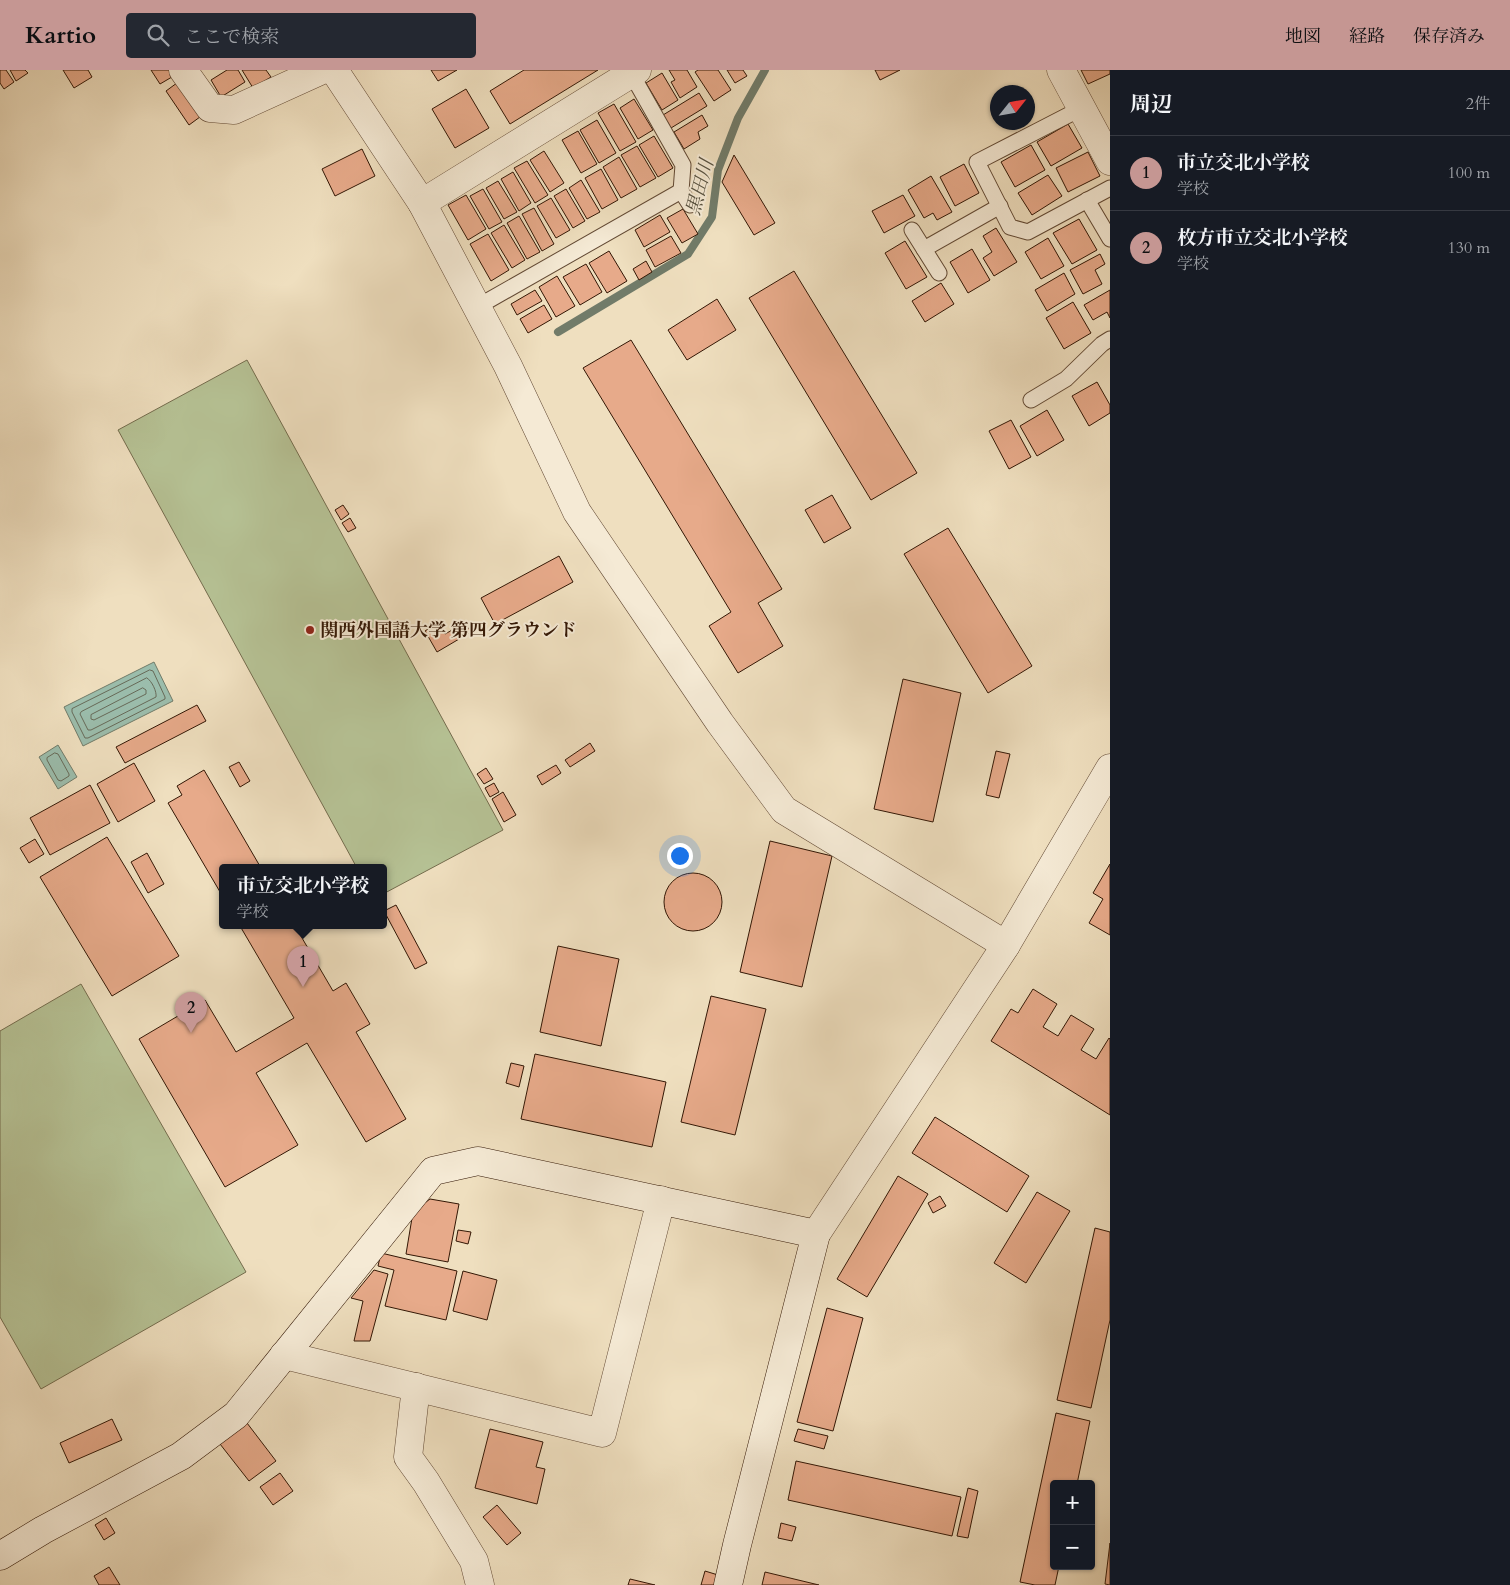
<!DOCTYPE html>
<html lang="ja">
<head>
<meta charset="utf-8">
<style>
  :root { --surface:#171b24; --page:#242831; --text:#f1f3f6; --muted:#9ea1a6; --line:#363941; --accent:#c59692 }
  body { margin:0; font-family:Cardo,"Noto Serif JP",serif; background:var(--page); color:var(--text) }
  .controls { position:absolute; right:15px; bottom:15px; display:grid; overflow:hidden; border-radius:5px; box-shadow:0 1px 4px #0004 }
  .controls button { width:45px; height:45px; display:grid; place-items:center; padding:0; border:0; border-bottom:1px solid var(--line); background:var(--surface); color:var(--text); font:25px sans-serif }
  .compass { position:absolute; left:990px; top:15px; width:45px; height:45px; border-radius:50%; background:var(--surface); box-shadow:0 1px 4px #0004; rotate:59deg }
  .you { position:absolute; left:679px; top:785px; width:18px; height:18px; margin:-12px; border:4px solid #fff; border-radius:50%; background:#1a73e8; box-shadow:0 0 0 8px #1a73e833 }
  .badge { display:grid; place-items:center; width:32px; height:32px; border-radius:50%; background:var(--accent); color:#111; font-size:16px; font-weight:700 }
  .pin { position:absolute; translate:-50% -41px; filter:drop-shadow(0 1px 2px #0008) }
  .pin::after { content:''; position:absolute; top:26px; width:18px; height:15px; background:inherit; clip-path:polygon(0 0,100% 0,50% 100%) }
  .popup { position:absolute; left:219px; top:794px; width:168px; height:65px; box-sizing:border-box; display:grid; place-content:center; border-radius:5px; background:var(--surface); filter:drop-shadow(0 1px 4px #0005); font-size:16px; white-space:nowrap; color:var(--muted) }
  .popup b { font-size:19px; color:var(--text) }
  .popup::after { content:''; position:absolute; left:50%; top:100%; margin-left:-10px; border:10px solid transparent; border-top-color:var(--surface) }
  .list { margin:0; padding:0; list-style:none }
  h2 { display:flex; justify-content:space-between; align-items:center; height:65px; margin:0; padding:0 20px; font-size:21px }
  h2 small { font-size:16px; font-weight:400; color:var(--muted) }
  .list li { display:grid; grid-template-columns:32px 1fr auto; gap:15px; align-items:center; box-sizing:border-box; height:75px; padding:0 20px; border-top:1px solid var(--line) }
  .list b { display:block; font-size:19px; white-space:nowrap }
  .list p { margin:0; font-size:16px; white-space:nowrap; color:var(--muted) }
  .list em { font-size:16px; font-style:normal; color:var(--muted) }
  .icon { flex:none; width:28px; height:28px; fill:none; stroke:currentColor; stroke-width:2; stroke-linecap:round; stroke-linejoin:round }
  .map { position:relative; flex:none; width:1110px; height:1515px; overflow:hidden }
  header { display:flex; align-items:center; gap:30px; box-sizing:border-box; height:70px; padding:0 25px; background:var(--accent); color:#111 }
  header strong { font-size:24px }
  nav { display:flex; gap:28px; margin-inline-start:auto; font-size:18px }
  .search { width:350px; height:45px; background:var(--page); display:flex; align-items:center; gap:12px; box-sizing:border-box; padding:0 18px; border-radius:5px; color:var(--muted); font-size:19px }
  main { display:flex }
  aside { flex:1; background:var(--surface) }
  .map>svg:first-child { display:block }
</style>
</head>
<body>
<header>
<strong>Kartio</strong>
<div class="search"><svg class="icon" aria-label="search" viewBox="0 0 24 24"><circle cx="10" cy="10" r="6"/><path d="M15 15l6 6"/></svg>ここで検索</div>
<nav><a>地図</a><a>経路</a><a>保存済み</a></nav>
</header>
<main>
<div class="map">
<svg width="1110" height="1515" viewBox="0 0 1110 1515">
  <rect width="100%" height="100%" fill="#efdfbf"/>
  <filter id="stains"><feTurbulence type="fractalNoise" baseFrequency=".004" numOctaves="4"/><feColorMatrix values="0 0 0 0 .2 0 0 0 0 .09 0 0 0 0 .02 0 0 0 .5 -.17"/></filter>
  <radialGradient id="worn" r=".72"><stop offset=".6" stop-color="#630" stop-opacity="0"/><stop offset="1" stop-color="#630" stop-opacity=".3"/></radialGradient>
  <g fill="#b6c295" stroke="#746c4d">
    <polygon points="247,290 503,760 383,824 383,798 357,798 118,360"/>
    <polygon points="81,914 246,1202 41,1319 0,1247 0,961"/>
  </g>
  <g fill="#9bbdac" stroke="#717b69">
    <polygon points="154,592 173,631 83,676 64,637"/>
    <polygon points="58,675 77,707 58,719 39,687"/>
  </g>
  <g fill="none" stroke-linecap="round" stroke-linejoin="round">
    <g stroke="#676a58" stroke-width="1">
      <polygon points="150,600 153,601 165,627 165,629 88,668 85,668 72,642 72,639"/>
      <path d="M147 608C152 611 157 622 156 627L91 660H88L80 644 81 642Z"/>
      <polygon points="143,618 146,620 146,624 94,650 91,649 91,645"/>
      <polygon points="55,683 58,684 69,704 69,706 61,711 58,710 47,690 47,688"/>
    </g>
    <polyline stroke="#717b69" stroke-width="8" points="558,262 688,184 712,147 718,100 738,48 765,0"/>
  </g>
  <g fill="#e7aa8a" stroke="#331705">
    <polygon points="0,0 6,0 14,12 4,19 0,13"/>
    <polygon points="10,0 25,0 28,3 16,11"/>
    <polygon points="63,0 88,0 92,7 74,18"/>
    <polygon points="151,0 174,0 177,4 160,14"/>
    <polygon points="227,0 238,0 245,12 221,27 211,10"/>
    <polygon points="242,0 266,0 271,7 253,18"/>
    <polygon points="431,0 457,0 438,11"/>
    <polygon points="524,0 598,0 510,54 490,21"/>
    <polygon points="669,0 687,0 697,17 680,28 671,12 675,10"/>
    <polygon points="698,0 718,0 731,20 714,31 695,2"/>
    <polygon points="727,0 743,0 747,6 735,13"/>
    <polygon points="875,0 900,0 880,10"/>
    <polygon points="1081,0 1110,0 1110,4 1088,14"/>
    <polygon points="662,3 678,30 662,40 646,13"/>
    <polygon points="181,10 204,44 189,55 166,21"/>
    <polygon points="466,19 489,58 455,78 432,39"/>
    <polygon points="699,23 707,36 671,58 663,45"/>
    <polygon points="634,29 653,60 638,69 620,38"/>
    <polygon points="614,34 636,72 620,81 598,43"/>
    <polygon points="702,45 708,56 698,62 700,69 684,79 674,62"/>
    <polygon points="597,50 616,83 599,93 580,60"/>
    <polygon points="1068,54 1082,78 1051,96 1037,72"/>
    <polygon points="578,61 597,94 581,103 562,70"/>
    <polygon points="654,66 673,98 658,107 639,75"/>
    <polygon points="1031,75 1045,100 1015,117 1001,92"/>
    <polygon points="637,76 656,108 640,117 621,85"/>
    <polygon points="362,79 375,106 335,126 322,99"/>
    <polygon points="544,81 564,113 550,122 530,90"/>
    <polygon points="1088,82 1100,106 1068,122 1056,98"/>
    <polygon points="734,85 775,153 754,165 722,112"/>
    <polygon points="619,87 637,119 621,128 603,97"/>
    <polygon points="527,91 548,125 535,133 514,98"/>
    <polygon points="964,94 979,123 955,136 940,107"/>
    <polygon points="601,99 618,130 602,139 585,108"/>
    <polygon points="513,102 531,133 519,141 501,109"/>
    <polygon points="1048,105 1062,126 1032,145 1018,123"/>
    <polygon points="931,106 952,142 937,150 933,143 924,148 908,120"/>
    <polygon points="581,110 600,142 587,149 569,118"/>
    <polygon points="498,111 517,142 504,149 486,118"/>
    <polygon points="483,119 502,152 489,159 470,126"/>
    <polygon points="566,119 585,151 573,158 554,126"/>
    <polygon points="466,125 486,159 468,170 448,135"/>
    <polygon points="903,125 915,146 884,163 872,141"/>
    <polygon points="551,128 570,160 556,168 537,136"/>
    <polygon points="534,138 554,174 542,181 522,144"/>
    <polygon points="683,139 698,164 682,173 667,148"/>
    <polygon points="660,145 670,162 644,177 635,160"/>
    <polygon points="519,146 540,182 527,189 507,153"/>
    <polygon points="1079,149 1097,180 1072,194 1053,163"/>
    <polygon points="504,155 525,190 512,198 491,163"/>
    <polygon points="996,158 1017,192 994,206 983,188 992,182 983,166"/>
    <polygon points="488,164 509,200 491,211 470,174"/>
    <polygon points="671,166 681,183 655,197 646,180"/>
    <polygon points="1048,168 1064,196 1041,209 1025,182"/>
    <polygon points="905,171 927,207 906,219 885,183"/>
    <polygon points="972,179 990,210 968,223 950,192"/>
    <polygon points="609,181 627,211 607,223 589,193"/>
    <polygon points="1100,184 1105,194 1095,200 1102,214 1083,224 1070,200"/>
    <polygon points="646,191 652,202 639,210 633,199"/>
    <polygon points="586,194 602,222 580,235 563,207"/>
    <polygon points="794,201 917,403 871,430 749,228"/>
    <polygon points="1064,203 1075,224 1047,241 1035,220"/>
    <polygon points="557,206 575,236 556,247 539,217"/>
    <polygon points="941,213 954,234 925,252 912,231"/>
    <polygon points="535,220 542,231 517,245 511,234"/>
    <polygon points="1110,220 1110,248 1107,242 1093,250 1084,235"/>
    <polygon points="717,229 736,260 687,290 668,260"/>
    <polygon points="1073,232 1091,263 1064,279 1046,248"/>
    <polygon points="544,235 552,249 528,263 520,249"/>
    <polygon points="631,270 782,519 758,533 783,576 738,603 709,556 731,542 583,298"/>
    <polygon points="1097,312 1110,335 1110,343 1089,356 1072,326"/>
    <polygon points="1047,340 1064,370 1037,386 1020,356"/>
    <polygon points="1011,350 1031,387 1009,399 989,361"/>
    <polygon points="832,425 851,458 824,473 805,440"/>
    <polygon points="343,435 349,444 341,450 335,440"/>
    <polygon points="350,448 356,458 348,462 342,453"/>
    <polygon points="948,458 1032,596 988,623 904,484"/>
    <polygon points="559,486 573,512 495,554 481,528"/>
    <polygon points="439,552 445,564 465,553 471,562 437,582 425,561"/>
    <polygon points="903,609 961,623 933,752 874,739"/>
    <polygon points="197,635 206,651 125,693 116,677"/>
    <polygon points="590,673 595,681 570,697 565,690"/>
    <polygon points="996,681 1010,684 999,728 986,725"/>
    <polygon points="239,692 250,711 240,717 229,697"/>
    <polygon points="134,693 155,731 118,752 97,714"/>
    <polygon points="556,695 561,703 542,715 537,706"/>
    <polygon points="486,698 493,709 484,714 477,704"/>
    <polygon points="204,700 261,798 223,798 223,827 168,733 182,725 177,716"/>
    <polygon points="494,713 499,722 490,727 485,718"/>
    <polygon points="90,715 110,753 50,785 30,748"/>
    <polygon points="503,722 516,745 504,752 492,729"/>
    <polygon points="107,767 179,886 112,926 40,807"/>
    <polygon points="35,769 44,784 29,793 20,778"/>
    <polygon points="770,771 832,786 802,917 740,902"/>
    <polygon points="147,783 164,814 148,823 131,792"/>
    <polygon points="1110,794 1110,865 1089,853 1103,829 1093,823"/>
    <circle cx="693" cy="832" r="29"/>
    <polygon points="396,835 427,893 415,899 384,841"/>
    <polygon points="240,856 295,856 333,921 346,913 370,954 356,962 406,1049 366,1072 307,973 256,1003 298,1075 225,1117 139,969 205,930 236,982 294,948"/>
    <polygon points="558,876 619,889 601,976 540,962"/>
    <polygon points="1033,919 1057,934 1043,957 1058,966 1071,945 1094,959 1081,980 1096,989 1109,968 1110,969 1110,1045 991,971 1011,939 1018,943"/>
    <polygon points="711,926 766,939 735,1065 681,1052"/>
    <polygon points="535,984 666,1012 652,1077 521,1049"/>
    <polygon points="511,993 524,996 519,1017 506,1013"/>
    <polygon points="935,1047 1029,1106 1007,1142 912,1083"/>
    <polygon points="898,1106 928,1124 867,1227 837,1209"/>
    <polygon points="1037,1122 1070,1141 1026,1213 994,1193"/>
    <polygon points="940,1126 946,1136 933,1143 928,1133"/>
    <polygon points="430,1129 459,1134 448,1192 406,1184 413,1142"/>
    <polygon points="1095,1158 1110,1162 1110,1250 1091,1338 1057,1330"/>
    <polygon points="458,1160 471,1162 468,1174 456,1171"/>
    <polygon points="381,1183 457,1201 446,1250 385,1236 394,1200 378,1196"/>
    <polygon points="374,1200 388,1204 370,1271 354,1271 363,1231 351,1228"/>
    <polygon points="463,1201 497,1210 487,1250 453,1241"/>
    <polygon points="827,1238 863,1248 833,1361 797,1352"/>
    <polygon points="1056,1343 1090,1351 1077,1414 1054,1414 1054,1496 1059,1496 1055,1515 1035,1515 1020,1512"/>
    <polygon points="112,1349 122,1370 69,1393 60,1373"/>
    <polygon points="247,1353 276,1391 249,1411 220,1374"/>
    <polygon points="490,1359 543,1372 536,1397 545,1399 537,1434 475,1418"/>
    <polygon points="798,1359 828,1366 824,1379 794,1371"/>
    <polygon points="796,1391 961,1427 952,1466 788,1430"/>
    <polygon points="280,1403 293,1421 273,1435 260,1417"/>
    <polygon points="968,1418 978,1421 968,1468 957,1466"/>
    <polygon points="497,1435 521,1463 507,1475 483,1447"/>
    <polygon points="106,1448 115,1463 104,1470 95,1455"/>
    <polygon points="781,1453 796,1457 792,1471 778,1468"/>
    <polygon points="1110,1473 1110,1515 1105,1514"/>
    <polygon points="109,1497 120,1515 99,1515 94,1506"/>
    <polygon points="705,1501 718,1505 716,1515 701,1515"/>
    <polygon points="765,1502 819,1515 762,1515"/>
    <polygon points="630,1509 655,1515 628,1515"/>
  </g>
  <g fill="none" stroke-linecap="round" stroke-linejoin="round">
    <defs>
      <g id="lane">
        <polyline points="631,3 683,95 681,121 690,135"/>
        <polyline points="1082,38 977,92 1010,157 1028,162 1110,118"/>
        <polyline points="1087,130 1110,169"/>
        <polyline points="912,160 939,203"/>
        <polyline points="924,179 1000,136"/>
        <polyline points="477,237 681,121"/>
        <polyline points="1031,330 1066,309 1102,274 1110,269"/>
      </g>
      <g id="street">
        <polyline points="183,0 210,38 234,40 322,0"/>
        <polyline points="334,0 422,133 508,296 577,442 720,653 784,740 1006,875"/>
        <polyline points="1061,0 1110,91"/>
        <polyline points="422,133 637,0"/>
        <polyline points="816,1164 1006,875 1110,698"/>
        <polyline points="284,1285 602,1363 661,1130"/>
        <polyline points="416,1317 408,1387 426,1412 474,1491 480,1515"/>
      </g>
      <polyline id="secondary" points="0,1486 43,1460 181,1386 236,1345 433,1101 478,1091 816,1164 737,1475 728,1515"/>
    </defs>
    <use href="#lane" stroke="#624934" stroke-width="17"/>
    <use href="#street" stroke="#624934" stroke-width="29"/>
    <use href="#secondary" stroke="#331705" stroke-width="29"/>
    <use href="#lane" stroke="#f5ead5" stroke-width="15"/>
    <use href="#street" stroke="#f5ead5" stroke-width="28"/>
    <use href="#secondary" stroke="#f5ead5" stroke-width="28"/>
  </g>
  <circle fill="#8f2418" stroke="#f5ead5" stroke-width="2" cx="310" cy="560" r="5"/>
  <g text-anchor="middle" stroke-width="4" stroke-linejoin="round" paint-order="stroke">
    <g font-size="18" font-weight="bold" fill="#331705" stroke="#f5ead5" text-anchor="start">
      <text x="320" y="566">関西外国語大学 第四グラウンド</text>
    </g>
    <g font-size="19" font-style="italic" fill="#57513f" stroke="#f5ead5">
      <text transform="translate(699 117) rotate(-75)" y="7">黒田川</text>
    </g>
  </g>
  <rect width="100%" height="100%" filter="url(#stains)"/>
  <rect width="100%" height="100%" fill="url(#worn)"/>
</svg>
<div class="controls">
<button>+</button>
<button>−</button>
</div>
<svg class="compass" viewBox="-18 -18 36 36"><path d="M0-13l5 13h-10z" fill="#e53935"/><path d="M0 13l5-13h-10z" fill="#9ea1a6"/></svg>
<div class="you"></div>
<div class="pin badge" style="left:303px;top:917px">1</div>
<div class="popup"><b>市立交北小学校</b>学校</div>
<div class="pin badge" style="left:191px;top:963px">2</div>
</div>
<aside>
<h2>周辺<small>2件</small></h2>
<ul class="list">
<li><span class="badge">1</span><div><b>市立交北小学校</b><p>学校</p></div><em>100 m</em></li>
<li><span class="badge">2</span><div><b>枚方市立交北小学校</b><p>学校</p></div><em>130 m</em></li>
</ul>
</aside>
</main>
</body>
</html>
